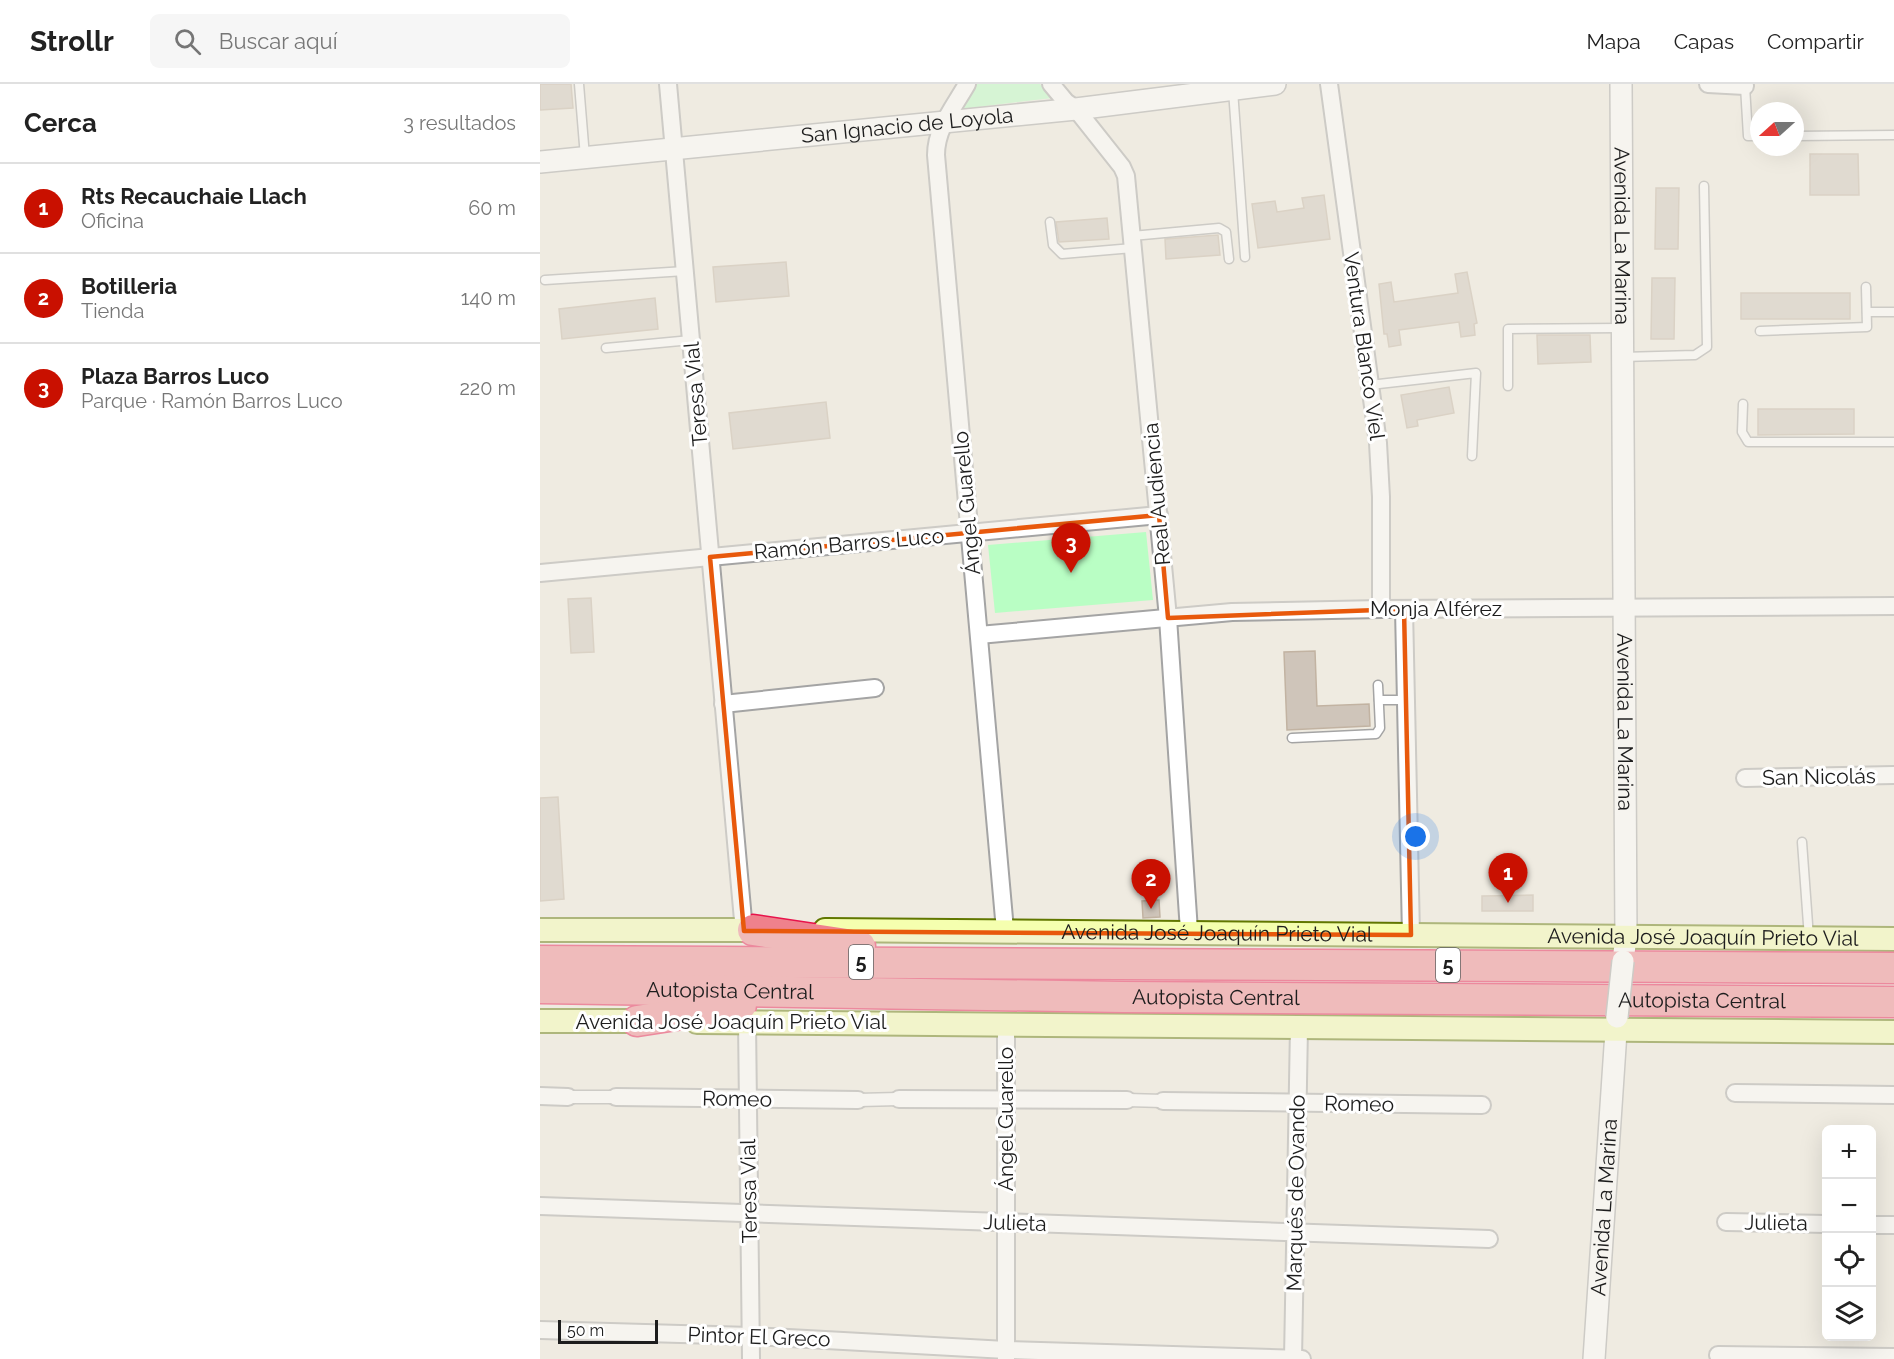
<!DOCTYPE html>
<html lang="es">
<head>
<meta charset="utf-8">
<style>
  :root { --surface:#fff; --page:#f6f6f6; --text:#222; --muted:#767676; --line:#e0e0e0; --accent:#c91000 }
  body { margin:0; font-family:Raleway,sans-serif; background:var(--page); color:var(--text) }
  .controls { position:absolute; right:18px; bottom:18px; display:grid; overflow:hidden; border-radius:9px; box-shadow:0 6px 24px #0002 }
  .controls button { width:54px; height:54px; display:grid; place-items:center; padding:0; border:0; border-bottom:2px solid var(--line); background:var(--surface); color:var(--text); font:30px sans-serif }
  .compass { position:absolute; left:1210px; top:18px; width:54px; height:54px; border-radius:50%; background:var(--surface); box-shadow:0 6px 24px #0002; rotate:249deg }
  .scale { position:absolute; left:18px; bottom:15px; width:100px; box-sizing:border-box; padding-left:6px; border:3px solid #1d1d1d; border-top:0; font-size:16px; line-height:21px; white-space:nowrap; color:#1d1d1d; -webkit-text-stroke:4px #fff; paint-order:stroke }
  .you { position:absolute; left:876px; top:753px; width:21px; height:21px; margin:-15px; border:4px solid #fff; border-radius:50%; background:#1a73e8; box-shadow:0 0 0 9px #1a73e833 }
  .badge { display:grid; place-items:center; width:39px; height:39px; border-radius:50%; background:var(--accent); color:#fff; font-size:20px; font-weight:700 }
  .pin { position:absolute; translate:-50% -50px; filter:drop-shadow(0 2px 3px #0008) }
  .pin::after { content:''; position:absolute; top:32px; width:21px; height:18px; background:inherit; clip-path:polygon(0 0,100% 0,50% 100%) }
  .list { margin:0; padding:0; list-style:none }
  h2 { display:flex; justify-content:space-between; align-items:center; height:78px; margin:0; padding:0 24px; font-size:26px }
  h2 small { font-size:20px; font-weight:400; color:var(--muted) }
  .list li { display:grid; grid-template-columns:39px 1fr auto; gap:18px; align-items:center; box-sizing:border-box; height:90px; padding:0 24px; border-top:2px solid var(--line) }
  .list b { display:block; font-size:22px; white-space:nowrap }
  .list p { margin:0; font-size:20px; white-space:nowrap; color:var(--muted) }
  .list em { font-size:20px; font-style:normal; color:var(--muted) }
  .icon { flex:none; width:33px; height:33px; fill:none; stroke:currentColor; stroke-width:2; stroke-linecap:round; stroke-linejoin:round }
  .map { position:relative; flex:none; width:1354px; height:1275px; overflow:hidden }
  header { display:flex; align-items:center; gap:36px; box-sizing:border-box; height:84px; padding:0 30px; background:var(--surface); border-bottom:2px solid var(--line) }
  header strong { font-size:28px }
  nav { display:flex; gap:33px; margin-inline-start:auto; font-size:21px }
  .search { width:420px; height:54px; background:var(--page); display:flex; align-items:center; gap:15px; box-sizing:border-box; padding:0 21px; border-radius:9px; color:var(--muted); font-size:22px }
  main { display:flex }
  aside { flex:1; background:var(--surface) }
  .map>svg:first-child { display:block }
</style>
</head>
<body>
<header>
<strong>Strollr</strong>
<div class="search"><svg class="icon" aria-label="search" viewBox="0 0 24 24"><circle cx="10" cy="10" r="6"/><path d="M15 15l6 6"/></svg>Buscar aquí</div>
<nav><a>Mapa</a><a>Capas</a><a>Compartir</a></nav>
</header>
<main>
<aside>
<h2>Cerca<small>3 resultados</small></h2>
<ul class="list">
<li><span class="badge">1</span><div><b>Rts Recauchaie Llach</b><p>Oficina</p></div><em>60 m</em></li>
<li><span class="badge">2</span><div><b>Botilleria</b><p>Tienda</p></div><em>140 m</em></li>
<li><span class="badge">3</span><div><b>Plaza Barros Luco</b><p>Parque · Ramón Barros Luco</p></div><em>220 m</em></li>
</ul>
</aside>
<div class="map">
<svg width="1354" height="1275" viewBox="0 0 1354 1275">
  <rect width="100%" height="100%" fill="#efebe1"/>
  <g fill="#b9fec4">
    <polygon points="435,0 500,0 512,14 421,25"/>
    <polygon points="606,448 613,516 455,529 448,461"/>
  </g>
  <g fill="#cfc5ba" stroke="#c2b3a2" stroke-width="1.5">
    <polygon points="0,0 31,0 33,24 0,26"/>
    <polygon points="1270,70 1318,70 1319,111 1270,111"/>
    <polygon points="1116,104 1139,104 1138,165 1115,165"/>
    <polygon points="784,111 790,155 718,164 712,120 735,117 737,128 764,124 762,114"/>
    <polygon points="567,134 569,155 519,158 516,138"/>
    <polygon points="678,151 680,171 626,175 625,155"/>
    <polygon points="246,178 249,212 176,218 173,183"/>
    <polygon points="927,188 937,239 934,240 935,251 921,253 919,238 859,246 861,261 849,263 847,250 844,250 839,200 851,198 854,218 918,209 915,190"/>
    <polygon points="1112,194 1135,194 1134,255 1111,255"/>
    <rect x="1201" y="209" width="109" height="26"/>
    <polygon points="115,214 118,245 22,255 19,225"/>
    <polygon points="997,251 1050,251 1051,278 998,280"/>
    <polygon points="909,303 914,329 877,336 878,342 867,344 861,311"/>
    <polygon points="286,318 290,354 193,365 189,329"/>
    <polygon points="1218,325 1314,325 1314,350 1218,351"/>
    <polygon points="51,514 54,568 31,569 28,515"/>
    <polygon points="775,567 777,622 829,620 830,642 747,646 744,568"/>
    <polygon points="18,713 24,815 0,817 0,714"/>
    <polygon points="993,811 993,827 942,827 942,812"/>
    <polygon points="619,816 620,833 603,834 602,817"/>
  </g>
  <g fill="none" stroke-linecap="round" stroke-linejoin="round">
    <defs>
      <g id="service">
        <polyline points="39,0 45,73"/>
        <polyline points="1205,2 1208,52 1219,52"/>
        <polyline points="693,6 705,173"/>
        <polyline points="1255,52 1354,51"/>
        <polyline points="510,138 513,161 522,170 593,164"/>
        <polyline points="592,152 679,144 686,148 689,175"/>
        <polyline points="5,196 145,187"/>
        <polyline points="1327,228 1354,228"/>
        <polyline points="1220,247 1327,243 1326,203"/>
        <polyline points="66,264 151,256"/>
        <polyline points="1082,273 1155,271 1167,263 1164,102"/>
        <polyline points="830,301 936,289 932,372"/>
        <polyline points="968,302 968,245 1081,244"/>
        <polyline points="1203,320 1202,348 1208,358 1354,358"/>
        <polyline points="839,616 866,616"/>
        <polyline points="752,654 836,650 840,644 838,601"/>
        <polyline points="1262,758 1269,854"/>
      </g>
      <g id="pedestrian">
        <polyline points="28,1013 76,1013"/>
        <polyline points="318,1016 359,1015"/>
        <polyline points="587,1016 623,1017"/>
      </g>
      <g id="minor">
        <polyline points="128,0 204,847"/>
        <path d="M427 0C414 23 396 44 396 71L465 846"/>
        <polyline points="511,0 526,18 536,25 582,83 586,92 628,534 649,847"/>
        <polyline points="789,0 838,359 841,413 841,525"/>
        <polyline points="1168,0 1205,2"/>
        <polyline points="0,489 619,431"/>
        <polyline points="864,525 871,851"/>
        <polyline points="439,551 692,528 841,525 1354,522"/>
        <polyline points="183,620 335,604"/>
        <polyline points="1205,694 1354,691"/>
        <polyline points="207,938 211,1275"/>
        <polyline points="466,940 466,1275"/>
        <polyline points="1195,1009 1354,1011"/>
        <polyline points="0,1012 28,1013"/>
        <polyline points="76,1013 318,1016"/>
        <polyline points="359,1015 587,1016"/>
        <polyline points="623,1017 942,1021"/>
        <polyline points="0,1122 949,1155"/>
        <polyline points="1186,1138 1286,1140"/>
        <polyline points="1332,1141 1354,1141"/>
        <polyline points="0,1246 211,1252 466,1266 762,1275"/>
        <polyline points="1178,1271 1354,1273"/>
        <polyline points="753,1275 759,943"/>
      </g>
      <g id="tertiary">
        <path id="s1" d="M1081 0 1086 853 1083 877"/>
        <path id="s2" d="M0 78 536 25 735 0"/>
        <path id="s3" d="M1054 1275 1077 933"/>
      </g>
      <g id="secondary">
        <polyline points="0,846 228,846"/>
        <path id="s4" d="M285 846 1354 855"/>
        <polyline points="0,937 112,937"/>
        <polyline points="157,938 1354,948"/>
      </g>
      <g id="motorway">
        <polyline points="213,846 320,862"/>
        <polyline points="0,877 1354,884"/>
        <path id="s5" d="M0 904 583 913 1354 918"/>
        <polyline points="97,937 201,921"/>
      </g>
    </defs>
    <use href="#service" stroke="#a4a4a4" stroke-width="11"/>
    <use href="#pedestrian" stroke="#a4a4a4" stroke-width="15"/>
    <use href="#minor" stroke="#a4a4a4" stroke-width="20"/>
    <use href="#tertiary" stroke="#a4a4a4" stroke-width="24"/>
    <use href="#secondary" stroke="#617700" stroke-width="26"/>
    <use href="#motorway" stroke="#e8134b" stroke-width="33"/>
    <use href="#service" stroke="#fff" stroke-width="8"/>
    <use href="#pedestrian" stroke="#fff" stroke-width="12"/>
    <use href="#minor" stroke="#fff" stroke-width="16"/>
    <use href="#tertiary" stroke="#fff" stroke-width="21"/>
    <use href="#secondary" stroke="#f5ffaf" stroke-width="22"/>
    <use href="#motorway" stroke="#ef818c" stroke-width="30"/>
    <defs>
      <polyline id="tertiary-bridge" points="1077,933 1083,877"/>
    </defs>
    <use href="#tertiary-bridge" stroke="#a4a4a4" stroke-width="24" stroke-linecap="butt"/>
    <use href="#tertiary-bridge" stroke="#fff" stroke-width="21"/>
  </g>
  <path d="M0 0H1354V1275H0ZM619 431 628 534 864 525 871 851 204 847 170 473Z" fill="#efebe1" fill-opacity=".55" fill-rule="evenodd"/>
  <path fill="none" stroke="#e8590c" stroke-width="4.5" stroke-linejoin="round" d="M619 431 628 534 864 525 871 851 204 847 170 473Z"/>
  <g text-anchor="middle" stroke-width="6" stroke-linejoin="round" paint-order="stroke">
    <g fill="#fff" stroke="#616161" stroke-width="1.5">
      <rect x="309" y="861" width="24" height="34" rx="4.5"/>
      <rect x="896" y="864" width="24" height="34" rx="4.5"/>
    </g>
    <g font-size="20" font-weight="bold" fill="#1d1d1d">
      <text x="321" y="885">5</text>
      <text x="908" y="888">5</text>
    </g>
    <g font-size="21" fill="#1d1d1d" stroke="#fff">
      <text dy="7" stroke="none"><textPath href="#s2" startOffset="369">San Ignacio de Loyola</textPath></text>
      <text dy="7" stroke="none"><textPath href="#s1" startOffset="152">Avenida La Marina</textPath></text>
      <text transform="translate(824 262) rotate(82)" y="7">Ventura Blanco Viel</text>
      <text transform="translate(156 310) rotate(-95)" y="7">Teresa Vial</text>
      <text transform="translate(617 410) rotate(-95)" y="7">Real Audiencia</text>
      <text transform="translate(427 419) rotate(-95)" y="7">Ángel Guarello</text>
      <text transform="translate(309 460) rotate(-5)" y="7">Ramón Barros Luco</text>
      <text x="896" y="532">Monja Alférez</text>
      <text dy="7" stroke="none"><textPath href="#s1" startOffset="638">Avenida La Marina</textPath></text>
      <text transform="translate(1279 693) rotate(-1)" y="7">San Nicolás</text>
      <text dy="7" stroke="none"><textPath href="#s4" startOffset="392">Avenida José Joaquín Prieto Vial</textPath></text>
      <text dy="7" stroke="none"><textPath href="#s4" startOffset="878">Avenida José Joaquín Prieto Vial</textPath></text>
      <text dy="7" stroke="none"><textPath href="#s5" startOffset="190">Autopista Central</textPath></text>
      <text dy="7" stroke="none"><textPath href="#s5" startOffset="676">Autopista Central</textPath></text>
      <text dy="7" stroke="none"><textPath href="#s5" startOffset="1162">Autopista Central</textPath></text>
      <text x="191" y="945">Avenida José Joaquín Prieto Vial</text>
      <text transform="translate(197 1015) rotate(1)" y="7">Romeo</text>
      <text transform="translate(819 1020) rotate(1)" y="7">Romeo</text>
      <text transform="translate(466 1035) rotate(-90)" y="7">Ángel Guarello</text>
      <text transform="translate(209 1107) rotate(-91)" y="7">Teresa Vial</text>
      <text transform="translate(756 1109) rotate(-89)" y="7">Marqués de Ovando</text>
      <text dy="7" stroke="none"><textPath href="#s3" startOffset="152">Avenida La Marina</textPath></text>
      <text transform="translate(475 1139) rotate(2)" y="7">Julieta</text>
      <text transform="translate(1236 1139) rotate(1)" y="7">Julieta</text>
      <text transform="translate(219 1253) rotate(2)" y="7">Pintor El Greco</text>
    </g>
  </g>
</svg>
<div class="controls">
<button>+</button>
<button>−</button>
<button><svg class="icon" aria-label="locate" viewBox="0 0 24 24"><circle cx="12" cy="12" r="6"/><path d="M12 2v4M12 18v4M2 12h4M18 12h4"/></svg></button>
<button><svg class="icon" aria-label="layers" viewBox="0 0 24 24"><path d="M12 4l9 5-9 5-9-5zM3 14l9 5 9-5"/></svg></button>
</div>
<svg class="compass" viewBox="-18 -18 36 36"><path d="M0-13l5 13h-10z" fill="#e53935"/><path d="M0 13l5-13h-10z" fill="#767676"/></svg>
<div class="scale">50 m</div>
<div class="you"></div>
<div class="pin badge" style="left:968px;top:819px">1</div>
<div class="pin badge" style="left:611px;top:825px">2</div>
<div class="pin badge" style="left:531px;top:489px">3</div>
</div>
</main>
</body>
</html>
